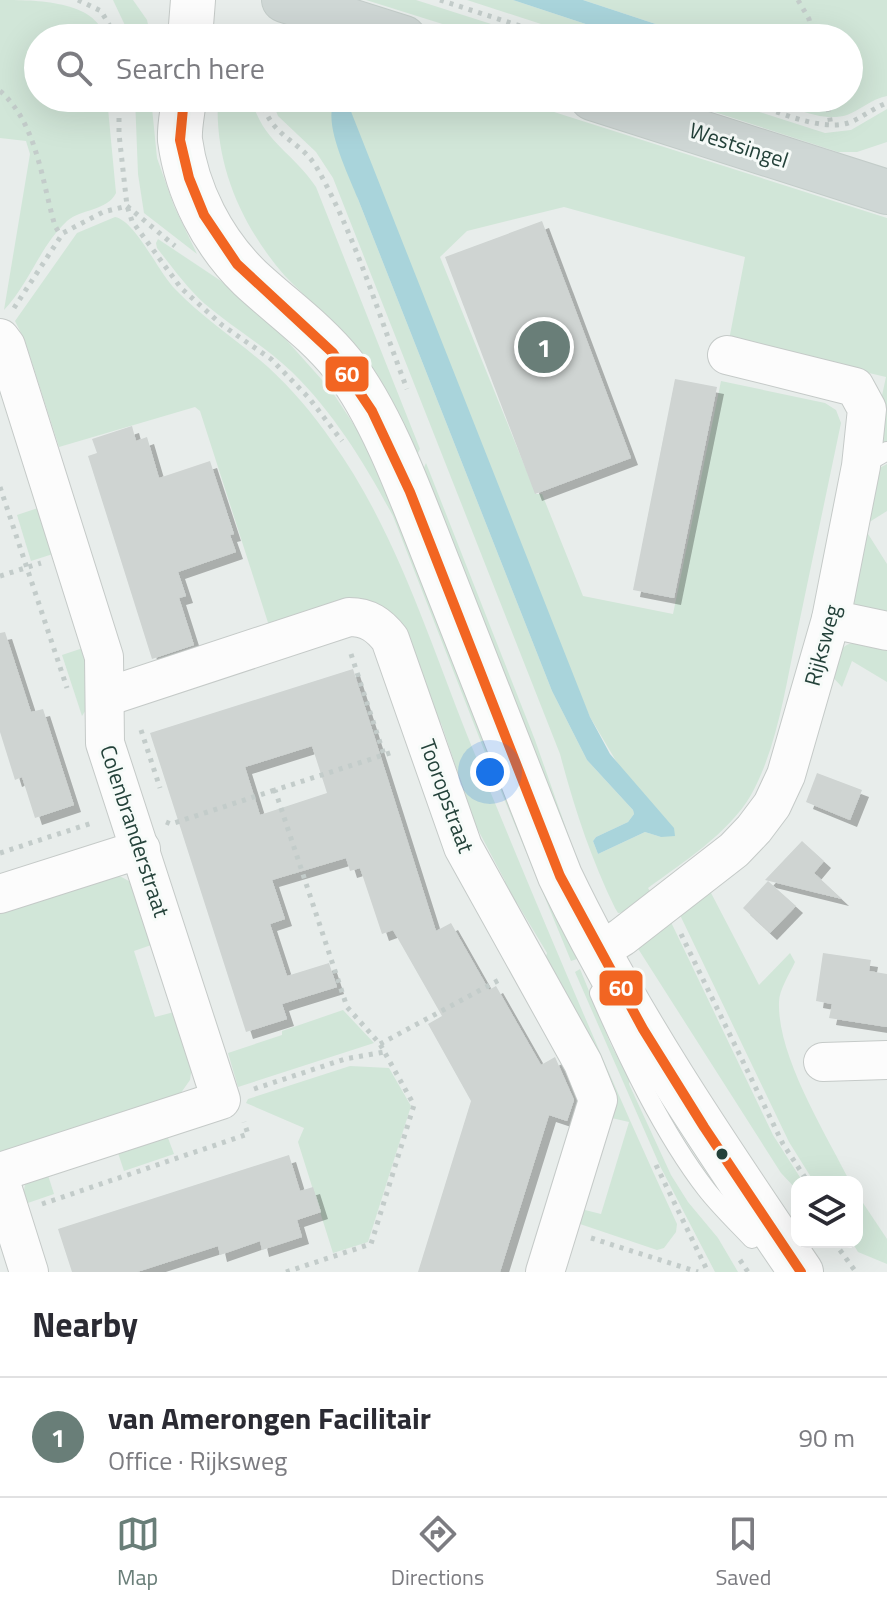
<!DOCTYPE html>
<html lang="en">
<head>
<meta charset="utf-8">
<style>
  :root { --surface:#fff; --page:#f7f7f7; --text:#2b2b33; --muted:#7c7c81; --line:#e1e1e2; --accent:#697e78 }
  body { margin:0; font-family:"Titillium Web",sans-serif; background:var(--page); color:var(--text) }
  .controls { position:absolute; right:24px; bottom:24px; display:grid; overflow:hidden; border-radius:16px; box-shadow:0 8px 32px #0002 }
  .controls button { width:72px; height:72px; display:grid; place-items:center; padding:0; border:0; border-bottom:2px solid var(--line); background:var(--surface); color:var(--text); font:40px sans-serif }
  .you { position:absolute; left:490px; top:772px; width:28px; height:28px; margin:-20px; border:6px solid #fff; border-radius:50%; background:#1a73e8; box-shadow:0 0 0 12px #1a73e833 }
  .badge { display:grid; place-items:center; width:52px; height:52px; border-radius:50%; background:var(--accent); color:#fff; font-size:26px; font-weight:700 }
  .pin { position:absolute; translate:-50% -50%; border:4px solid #fff; box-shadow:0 2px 8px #0006 }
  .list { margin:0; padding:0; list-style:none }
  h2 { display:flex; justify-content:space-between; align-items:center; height:104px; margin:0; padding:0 32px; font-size:34px }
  h2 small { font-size:26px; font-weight:400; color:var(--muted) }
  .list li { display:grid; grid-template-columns:52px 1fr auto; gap:24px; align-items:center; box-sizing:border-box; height:120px; padding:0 32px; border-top:2px solid var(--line) }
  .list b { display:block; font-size:30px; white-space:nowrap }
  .list p { margin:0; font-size:26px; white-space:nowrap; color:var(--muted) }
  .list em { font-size:26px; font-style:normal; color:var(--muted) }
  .icon { flex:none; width:44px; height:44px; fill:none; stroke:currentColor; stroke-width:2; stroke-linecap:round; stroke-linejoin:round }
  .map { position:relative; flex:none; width:887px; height:1272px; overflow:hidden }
  .search { position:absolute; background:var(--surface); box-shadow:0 8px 32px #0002; left:24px; right:24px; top:24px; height:88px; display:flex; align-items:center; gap:20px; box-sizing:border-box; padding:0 28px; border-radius:44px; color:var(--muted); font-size:30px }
  .sheet { height:224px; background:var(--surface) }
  nav { display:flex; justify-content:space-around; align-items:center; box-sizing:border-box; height:112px; border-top:2px solid var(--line); background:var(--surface); font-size:22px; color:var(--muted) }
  nav a { display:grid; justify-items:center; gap:4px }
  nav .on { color:var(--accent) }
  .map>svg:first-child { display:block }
</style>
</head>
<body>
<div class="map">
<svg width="887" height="1272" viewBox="0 0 887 1272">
  <defs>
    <filter id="shadow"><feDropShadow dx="7" dy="7" stdDeviation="0" flood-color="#0004"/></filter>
  </defs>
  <rect width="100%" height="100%" fill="#e8edeb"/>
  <g fill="#d1e6d8" fill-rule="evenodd">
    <path d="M0 0C35 0 96 0 105 38H38V98H107L116 193C107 211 81 209 67 221 40 246 29 284 4 310L30 154 26 141 0 138Z"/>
    <polygon points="113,0 133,0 147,20 151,38 131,38"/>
    <polygon points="366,0 416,0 535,38 487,38"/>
    <polygon points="467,0 513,0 628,38 584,38"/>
    <path d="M583 0H887V96C871 99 861 110 847 115 821 123 791 106 766 98H849V38H698Z"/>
    <polygon points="135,98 151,98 157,158 174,206 197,254 144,213 138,174"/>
    <path d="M218 98H251C263 143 292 151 316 187L418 444 420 449 415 459C390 418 367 373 340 334 325 312 303 295 285 276 242 227 214 164 218 98Z"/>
    <path d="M271 98H510L887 218V443L870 451 886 377 729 340 745 257 564 207 467 231 440 257 536 494H542L583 596 673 614 721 381 825 403 836 410 841 423C826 495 811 566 796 638 785 689 777 748 751 795 728 834 683 862 648 888L653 896 627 912 618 913 615 908C591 859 574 807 560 754L333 178 316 152 278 116ZM333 127 590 717 661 837 645 832 598 854 593 841 596 837 628 822 634 814 633 810 587 760 552 691 358 199Z"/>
    <polygon points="671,98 716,98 825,133 851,130 887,109 887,142 857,152 838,152"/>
    <path d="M115 217C136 221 159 274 176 290 204 319 237 340 268 367 292 389 313 414 331 440 398 533 431 647 474 752 539 911 605 1068 677 1224L676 1232 664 1248 657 1250 577 1223V1208L601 1214 629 1122 603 1116 542 970 547 953 517 903 503 899 500 896 505 881 476 826 441 723 428 716 402 638 271 632 200 411 195 407 59 447 25 341 15 321 77 233Z"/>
    <path d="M158 239 221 281 281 334 331 390 370 449 577 959 571 961 486 755 393 516C365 464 334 413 292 372 265 346 233 328 205 304 187 288 172 267 157 248L156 243Z"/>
    <polygon points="426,463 535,740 594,908 420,477"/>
    <polygon points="887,464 887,511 863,526 887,564 887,615 853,606 846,585 874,471"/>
    <polygon points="41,507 56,553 31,561 17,515"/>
    <path d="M859 642 887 646V682L852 661 842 687 828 672C836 656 840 643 859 642Z"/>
    <polygon points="86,647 89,705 82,716 62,655"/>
    <polygon points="116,874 136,885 157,943 134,951 155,1017 178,1011 193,1059 190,1080 178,1097 0,1154 0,908"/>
    <path d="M710 891 759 985 790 953 795 962C790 973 779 990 779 1002 777 1056 826 1134 850 1182H814L789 1142 680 915Z"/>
    <polygon points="669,918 773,1135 803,1182 797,1182 797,1190 781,1173 637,947"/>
    <polygon points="580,969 611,1045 630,1080 629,1084 671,1175 688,1202 718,1238 738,1272 715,1272 660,1166 575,972"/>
    <polygon points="343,1010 374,1043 238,1087 228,1053 282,1035 282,1031"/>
    <polygon points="350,1066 389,1068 411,1106 368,1242 333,1253 298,1142 304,1128 246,1103 248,1099"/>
    <polygon points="165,1130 174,1154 124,1171 116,1147"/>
    <polygon points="46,1169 54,1194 22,1205 25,1184"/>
    <polygon points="857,1194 887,1239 887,1264 858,1252 852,1242 857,1242"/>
  </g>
  <g fill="#a9d4db">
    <polygon points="513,0 583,0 698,38 628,38"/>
    <path d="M333 105H343L350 109 590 717 610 754 674 828 675 836 661 837 645 832 598 854 593 841 596 837 628 822 634 814 633 810 587 760 552 691 358 199C349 176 325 128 333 105Z"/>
  </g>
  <g fill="#cfd4d2" fill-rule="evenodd" filter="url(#shadow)">
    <polygon points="542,221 631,458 535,494 445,257"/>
    <polygon points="675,379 717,387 674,598 633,590"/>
    <polygon points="132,426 136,441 147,437 159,478 210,461 234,534 230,535 236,552 178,572 186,596 179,598 194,645 152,659 88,456 97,453 92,439"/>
    <polygon points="5,632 31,712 43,709 74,805 35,818 22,777 15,780 0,732 0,633"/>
    <path d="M353 669 436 931 451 923 489 990 496 986 541 1065 555 1057 574 1100 567 1121 549 1115 500 1272H418L471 1101 428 1024 442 1016 393 930 382 934 360 868 350 871 346 858 272 880 285 919 270 924 287 976 329 963 337 987 282 1004 287 1019 246 1032 150 733ZM312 746 327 793 260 815 245 767Z"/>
    <polygon points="817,773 862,790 850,820 806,802"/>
    <polygon points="802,841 824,861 814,873 842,899 765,880"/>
    <polygon points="768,881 796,906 770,933 743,908"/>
    <polygon points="823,953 871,960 869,971 887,974 887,1027 829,1018 832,1004 816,1001"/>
    <polygon points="289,1155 300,1191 313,1187 321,1212 297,1220 302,1237 262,1250 260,1241 220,1255 218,1246 137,1272 72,1272 58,1229"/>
  </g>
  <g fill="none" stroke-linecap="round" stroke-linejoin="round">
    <defs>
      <g id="service">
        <polyline points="861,466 887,451"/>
        <path d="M599 993C627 1057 663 1133 706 1189 720 1207 737 1223 752 1239"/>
      </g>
      <g id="minor">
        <polyline points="0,338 6,346 104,657 105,743 221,1100 0,1172"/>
        <polyline points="831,619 887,631"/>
        <path d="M106 697 349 617C368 617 379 625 390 639L463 847 583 1063 598 1100 545 1272"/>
        <polyline points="0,894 141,849"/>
        <polyline points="598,952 622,937 734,850 754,829 772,805 786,775 831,619 861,466 867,409 855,387 727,355"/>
        <polyline points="823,1062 887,1060"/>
        <polyline points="0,1180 29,1272"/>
      </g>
      <g id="tertiary">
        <polyline points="190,38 193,0"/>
        <path d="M184 98C183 111 179 127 180 140 187 192 213 242 250 278 281 307 316 331 343 365 385 419 415 507 441 572 480 674 520 775 560 876 627 1016 714 1144 801 1272"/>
      </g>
      <g id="primary">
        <polyline points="284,0 404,38"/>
        <polyline points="592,98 887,192"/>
      </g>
    </defs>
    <use href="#service" stroke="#c5cac8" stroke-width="20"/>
    <use href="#minor" stroke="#c5cac8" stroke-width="40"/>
    <use href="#tertiary" stroke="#c5cac8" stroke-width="46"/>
    <use href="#primary" stroke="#c3ccc9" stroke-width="46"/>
    <g stroke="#c3ccca" stroke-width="5" stroke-dasharray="4 6" stroke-linecap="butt">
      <polyline points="78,0 101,11 117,38"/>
      <polyline points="440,0 557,38"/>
      <polyline points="798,0 809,19 813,38"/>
      <path d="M0 91C37 123 42 182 55 226L61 236"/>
      <polyline points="119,98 119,134 127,206 132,221 181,288 222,325 271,359 309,398 342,441"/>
      <path d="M261 98C270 138 300 139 317 168 356 237 379 316 407 389"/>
      <path d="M739 98C769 108 818 132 848 123 862 118 873 108 887 103"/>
      <polyline points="826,98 831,125"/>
      <polyline points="127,206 175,246"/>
      <polyline points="14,308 63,233 103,212 127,206"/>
      <polyline points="0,487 67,688"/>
      <polyline points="0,576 41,563"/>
      <polyline points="351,654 384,755"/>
      <polyline points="141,730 160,788"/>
      <polyline points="166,822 171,824 275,790"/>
      <polyline points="0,853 95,822"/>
      <polyline points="681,934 783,1144 808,1182"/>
      <polyline points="380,1044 499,980"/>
      <polyline points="254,1089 345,1059 384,1052"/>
      <polyline points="656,1165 708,1272"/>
      <polyline points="42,1204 248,1134 244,1122"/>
      <polyline points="591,1238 698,1272"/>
      <polyline points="834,1242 856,1272"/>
      <polyline points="740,1260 748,1272"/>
      <polyline points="286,1272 371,1244 414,1105 380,1044 347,1007 275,790 393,752"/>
    </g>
    <use href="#service" stroke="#fcfcfc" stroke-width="18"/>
    <use href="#minor" stroke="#fcfcfc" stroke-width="38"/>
    <use href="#tertiary" stroke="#fcfcfc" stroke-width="44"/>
    <use href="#primary" stroke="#cfd7d5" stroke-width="44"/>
    <defs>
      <polyline id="bus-1" points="184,98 180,140 189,178 204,215 237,264 333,353 372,411 410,492 560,876 643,1029 704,1127 801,1272"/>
    </defs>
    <use href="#bus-1" stroke="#f7fbf9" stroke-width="16"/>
    <use href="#bus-1" stroke="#f26522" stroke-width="10"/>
  </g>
  <circle fill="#24423a" stroke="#f7fbf9" stroke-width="3" cx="722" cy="1154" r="7"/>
  <g text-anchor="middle" stroke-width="6" stroke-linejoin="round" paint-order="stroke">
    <g font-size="22" fill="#24423a" stroke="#f7fbf9">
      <text transform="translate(739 145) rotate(18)" y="8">Westsingel</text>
      <text transform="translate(822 645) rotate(-75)" y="8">Rijksweg</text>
      <text transform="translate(447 796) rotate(70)" y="8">Tooropstraat</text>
      <text transform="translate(135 831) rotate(72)" y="8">Colenbranderstraat</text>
    </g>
  </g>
  <g stroke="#f7fbf9" stroke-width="3">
    <rect x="324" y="355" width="46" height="38" rx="8" fill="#f26522"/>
    <rect x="598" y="969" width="46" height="38" rx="8" fill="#f26522"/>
  </g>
  <g font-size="22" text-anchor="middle" font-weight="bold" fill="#fff">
    <text x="347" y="382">60</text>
    <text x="621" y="996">60</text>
  </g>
</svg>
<div class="controls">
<button><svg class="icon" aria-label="layers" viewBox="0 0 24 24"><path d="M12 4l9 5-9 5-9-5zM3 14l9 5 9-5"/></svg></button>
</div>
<div class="you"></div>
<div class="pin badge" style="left:544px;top:347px">1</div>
<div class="search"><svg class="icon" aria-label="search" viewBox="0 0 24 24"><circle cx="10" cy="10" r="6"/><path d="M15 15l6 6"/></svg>Search here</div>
</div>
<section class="sheet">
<h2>Nearby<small></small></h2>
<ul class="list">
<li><span class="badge">1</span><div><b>van Amerongen Facilitair</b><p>Office · Rijksweg</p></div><em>90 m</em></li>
</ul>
</section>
<nav>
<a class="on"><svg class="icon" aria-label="map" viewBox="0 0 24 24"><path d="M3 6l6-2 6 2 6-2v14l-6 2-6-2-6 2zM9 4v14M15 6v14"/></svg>Map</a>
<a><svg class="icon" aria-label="directions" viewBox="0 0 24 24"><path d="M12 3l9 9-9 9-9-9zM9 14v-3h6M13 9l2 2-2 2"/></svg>Directions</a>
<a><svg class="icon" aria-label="saved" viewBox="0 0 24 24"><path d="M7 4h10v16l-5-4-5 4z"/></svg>Saved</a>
</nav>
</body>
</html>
